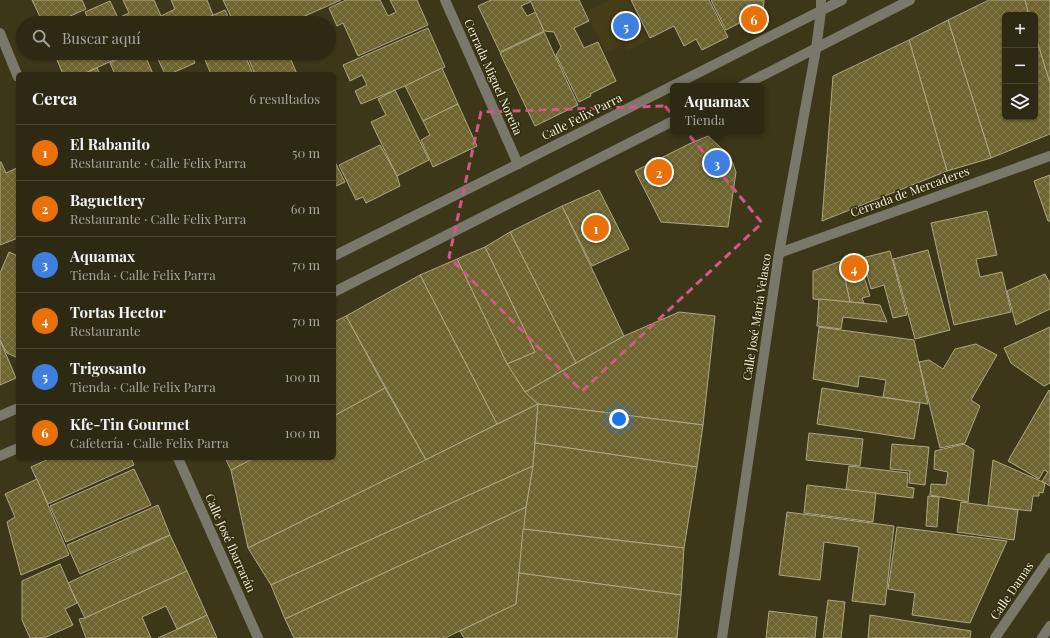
<!DOCTYPE html>
<html lang="es">
<head>
<meta charset="utf-8">
<style>
  :root { --surface:#2e2913; --page:#36311c; --text:#f1f3f6; --muted:#a7a6a0; --line:#494533; --accent:#8bbbb9 }
  body { margin:0; font-family:"Playfair Display",serif; background:var(--page); color:var(--text) }
  .controls { position:absolute; right:12px; top:12px; display:grid; overflow:hidden; border-radius:6px; box-shadow:0 1px 3px #0004 }
  .controls button { width:36px; height:36px; display:grid; place-items:center; padding:0; border:0; border-bottom:1px solid var(--line); background:var(--surface); color:var(--text); font:20px sans-serif }
  .you { position:absolute; left:619px; top:419px; width:14px; height:14px; margin:-10px; border:3px solid #fff; border-radius:50%; background:#1a73e8; box-shadow:0 0 0 6px #1a73e833 }
  .badge { display:grid; place-items:center; width:26px; height:26px; border-radius:50%; background:var(--accent); color:#fff; font-size:13px; font-weight:700 }
  .pin { position:absolute; translate:-50% -50%; border:2px solid #fff; box-shadow:0 1px 4px #0006 }
  .popup { position:absolute; left:670px; top:83px; width:94px; height:52px; box-sizing:border-box; display:grid; place-content:center; border-radius:6px; background:var(--surface); filter:drop-shadow(0 1px 3px #0005); font-size:13px; white-space:nowrap; color:var(--muted) }
  .popup b { font-size:15px; color:var(--text) }
  .popup::after { content:''; position:absolute; left:50%; top:100%; margin-left:-8px; border:8px solid transparent; border-top-color:var(--surface) }
  .list { margin:0; padding:0; list-style:none }
  h2 { display:flex; justify-content:space-between; align-items:center; height:52px; margin:0; padding:0 16px; font-size:17px }
  h2 small { font-size:13px; font-weight:400; color:var(--muted) }
  .list li { display:grid; grid-template-columns:26px 1fr auto; gap:12px; align-items:center; box-sizing:border-box; height:56px; padding:0 16px; border-top:1px solid var(--line) }
  .list b { display:block; font-size:15px; white-space:nowrap }
  .list p { margin:0; font-size:13px; white-space:nowrap; color:var(--muted) }
  .list em { font-size:13px; font-style:normal; color:var(--muted) }
  .icon { flex:none; width:22px; height:22px; fill:none; stroke:currentColor; stroke-width:2; stroke-linecap:round; stroke-linejoin:round }
  .map { position:relative; flex:none; width:1050px; height:638px; overflow:hidden }
  .search { position:absolute; background:var(--surface); box-shadow:0 1px 3px #0004; left:16px; top:16px; width:320px; height:44px; display:flex; align-items:center; gap:10px; box-sizing:border-box; padding:0 14px; border-radius:22px; color:var(--muted); font-size:15px }
  .panel { position:absolute; background:var(--surface); box-shadow:0 1px 3px #0004; left:16px; top:72px; width:320px; height:388px; border-radius:6px }
  .map>svg:first-child { display:block }
</style>
</head>
<body>
<div class="map">
<svg width="1050" height="638" viewBox="0 0 1050 638">
  <defs>
    <pattern id="building-cross-hatch" width="8" height="8" patternUnits="userSpaceOnUse"><rect width="8" height="8" fill="#6e6430"/><path d="M0 0l8 8M0 8l8-8" fill="none" stroke="#837b4e"/></pattern>
  </defs>
  <rect width="100%" height="100%" fill="#3d3719"/>
  <polygon fill="#443d16" points="610,0 628,0 648,41 628,50 624,43 606,53 586,12"/>
  <g fill="url(#building-cross-hatch)" stroke="#ada785">
    <polygon points="32,0 82,0 86,9 55,23 43,23"/>
    <polygon points="123,0 154,0 161,16 175,9 171,0 207,0 213,15 195,23 90,23 85,12 110,1 118,18 129,13"/>
    <polygon points="223,0 341,0 289,23 234,23"/>
    <polygon points="346,0 380,0 388,16 396,12 390,0 417,0 428,25 358,56 343,23 337,26 329,8"/>
    <polygon points="491,0 529,0 530,2 521,6 527,16 536,12 544,31 500,52 478,6"/>
    <polygon points="530,0 579,0 589,21 574,28 584,48 598,42 616,81 590,94 591,96 579,102 556,55 561,47 554,32 544,31"/>
    <polygon points="631,0 709,0 728,37 702,50 696,39 684,46 674,26 650,38"/>
    <polygon points="711,0 764,0 763,11 726,30"/>
    <polygon points="989,0 1025,0 1029,15 1005,15 1005,117 1035,117 1035,34 1050,83 1050,134 991,158 948,20"/>
    <polygon points="1025,0 1050,0 1050,83 1035,34 1035,15 1029,15"/>
    <polygon points="225,10 231,23 195,23"/>
    <polygon points="948,20 991,158 947,171 909,40"/>
    <polygon points="428,28 445,67 405,86 361,104 355,91 367,85 362,75 350,81 343,65"/>
    <polygon points="544,32 578,105 535,126 500,53"/>
    <polygon points="909,40 947,171 822,221 833,76"/>
    <polygon points="54,53 129,53 83,74 63,74"/>
    <polygon points="131,53 144,53 153,74 115,74 110,63"/>
    <polygon points="155,53 191,53 195,63 170,74 165,74"/>
    <polygon points="202,53 244,53 253,74 211,74"/>
    <polygon points="246,53 288,53 297,74 255,74"/>
    <polygon points="97,68 100,74 84,74"/>
    <polygon points="442,68 458,104 423,121 405,86"/>
    <polygon points="395,90 429,160 397,176 371,122 386,115 378,99"/>
    <polygon points="458,104 477,146 433,167 421,140 430,135 423,121"/>
    <polygon points="708,136 730,156 736,172 728,227 661,222 635,171 689,144"/>
    <polygon points="380,145 397,176 400,186 366,203 363,197 356,200 339,165"/>
    <polygon points="334,160 345,182 334,187"/>
    <polygon points="0,162 1,162 6,173 17,168 18,170 18,238 0,245"/>
    <polygon points="1050,175 1050,221 1048,221 1034,181"/>
    <polygon points="599,190 629,249 592,266 562,206"/>
    <polygon points="562,206 624,336 576,363 510,232"/>
    <polygon points="987,211 997,255 976,259 980,277 1002,272 1011,312 954,325 931,223"/>
    <polygon points="510,232 576,363 525,392 507,364 535,352 485,247"/>
    <polygon points="485,247 535,352 507,364 457,259"/>
    <polygon points="928,250 950,330 915,339 893,259"/>
    <polygon points="890,251 907,315 893,318 884,285 871,289 862,258"/>
    <polygon points="9,252 18,256 18,358 7,353 0,340 0,273"/>
    <polygon points="857,254 870,296 862,298 864,303 850,302 841,261"/>
    <polygon points="457,259 507,364 525,392 538,404 497,424 420,275"/>
    <polygon points="841,261 850,302 813,299 813,271"/>
    <polygon points="1045,274 1050,283 1050,309 1016,325 1007,291"/>
    <polygon points="420,275 497,424 426,460 346,316"/>
    <polygon points="819,299 880,305 887,322 843,317 841,329 817,326"/>
    <polygon points="679,312 715,316 703,425 538,404 525,392 624,336"/>
    <polygon points="346,316 385,388 334,416 334,322"/>
    <polygon points="819,327 914,340 928,404 883,397 886,380 859,376 858,387 813,379"/>
    <polygon points="1050,327 1050,383 1044,386 1011,363 1004,348"/>
    <polygon points="0,340 16,378 0,385"/>
    <polygon points="976,344 997,355 971,400 980,406 965,443 940,448 919,362 929,360 943,369 955,349"/>
    <polygon points="385,388 426,460 248,548 231,470 254,458 334,458 334,416"/>
    <polygon points="822,388 920,403 914,439 817,424"/>
    <polygon points="1049,390 1050,391 1050,486 1042,481 1048,472 1044,470 1039,479 1008,461"/>
    <polygon points="538,404 533,466 271,585 248,548"/>
    <polygon points="538,404 703,425 697,467 535,443"/>
    <polygon points="809,433 863,439 860,466 806,460"/>
    <polygon points="535,443 697,467 684,548 523,529 526,507 533,466"/>
    <polygon points="892,444 929,447 925,485 909,483 910,471 890,469"/>
    <polygon points="964,444 974,450 968,502 930,495 931,484 946,485 948,472 934,469 935,451"/>
    <polygon points="51,458 131,458 134,465 48,504 31,467"/>
    <polygon points="225,458 254,458 231,470"/>
    <polygon points="993,460 1045,483 1043,493 1039,492 1039,496 1033,496 1031,511 988,506"/>
    <polygon points="533,466 526,507 285,619 271,585"/>
    <polygon points="849,466 908,473 907,487 914,488 913,498 846,490"/>
    <polygon points="134,469 151,505 66,542 50,506"/>
    <polygon points="37,479 69,555 21,575 7,522 15,517 5,494"/>
    <polygon points="807,485 876,493 873,522 804,513"/>
    <polygon points="928,496 939,497 937,527 926,526"/>
    <polygon points="961,502 1018,510 1014,540 957,532"/>
    <polygon points="158,505 170,535 80,574 67,545"/>
    <polygon points="526,507 516,604 445,638 294,638 285,619"/>
    <polygon points="787,512 894,526 885,605 852,601 859,547 824,542 820,580 779,575"/>
    <polygon points="897,527 1007,541 970,623 912,615 915,593 888,589"/>
    <polygon points="523,529 684,548 681,595 519,573"/>
    <polygon points="170,535 187,571 85,618 68,583"/>
    <polygon points="60,564 77,603 65,609 73,625 44,638 30,638 22,620 22,581"/>
    <polygon points="187,571 207,615 177,629 166,606 142,617 151,638 86,638 79,619 85,618"/>
    <polygon points="519,573 681,595 677,638 464,638 460,631 516,604"/>
    <polygon points="828,600 845,602 841,638 823,638"/>
    <polygon points="769,611 817,617 815,638 766,638"/>
    <polygon points="207,615 217,638 158,638 191,623"/>
    <polygon points="870,615 971,631 970,638 868,638"/>
  </g>
  <g fill="none" stroke-linecap="round" stroke-linejoin="round">
    <g stroke="#7a786a" stroke-width="10">
      <polyline points="445,0 518,164"/>
      <polyline points="0,33 18,77"/>
      <polyline points="742,86 910,0"/>
      <polyline points="779,253 1050,156"/>
      <polyline points="334,256 518,164 842,0"/>
      <polyline points="334,292 673,121"/>
      <polyline points="0,416 18,408"/>
      <polyline points="0,456 18,448"/>
      <polyline points="178,458 258,638"/>
      <polyline points="722,638 779,253 816,49 821,11 821,0"/>
      <polyline points="995,638 1050,558"/>
      <polyline points="1042,638 1050,626"/>
    </g>
  </g>
  <path fill="none" stroke="#d15983" stroke-width="3" stroke-dasharray="8 5" stroke-linejoin="round" d="M665 106 762 223 582 391 449 257 481 112Z"/>
  <g text-anchor="middle" stroke-width="3" stroke-linejoin="round" paint-order="stroke">
    <g font-size="12" fill="#f5f2e0" stroke="#322d0e">
      <text transform="translate(493 77) rotate(66)" y="4">Cerrada Miguel Noreña</text>
      <text transform="translate(582 117) rotate(-27)" y="4">Calle Felix Parra</text>
      <text transform="translate(910 192) rotate(-20)" y="4">Cerrada de Mercaderes</text>
      <text transform="translate(757 317) rotate(-81)" y="4">Calle José María Velasco</text>
      <text transform="translate(230 543) rotate(66)" y="4">Calle José Ibarrarán</text>
      <text transform="translate(1012 591) rotate(-56)" y="4">Calle Damas</text>
    </g>
  </g>
</svg>
<div class="controls">
<button>+</button>
<button>−</button>
<button><svg class="icon" aria-label="layers" viewBox="0 0 24 24"><path d="M12 4l9 5-9 5-9-5zM3 14l9 5 9-5"/></svg></button>
</div>
<div class="you"></div>
<div class="pin badge" style="left:596px;top:228px;background:#e8710a">1</div>
<div class="pin badge" style="left:659px;top:172px;background:#e8710a">2</div>
<div class="pin badge" style="left:717px;top:163px;background:#3f7fe0">3</div>
<div class="popup"><b>Aquamax</b>Tienda</div>
<div class="pin badge" style="left:854px;top:268px;background:#e8710a">4</div>
<div class="pin badge" style="left:626px;top:26px;background:#3f7fe0">5</div>
<div class="pin badge" style="left:754px;top:19px;background:#e8710a">6</div>
<div class="search"><svg class="icon" aria-label="search" viewBox="0 0 24 24"><circle cx="10" cy="10" r="6"/><path d="M15 15l6 6"/></svg>Buscar aquí</div>
<section class="panel">
<h2>Cerca<small>6 resultados</small></h2>
<ul class="list">
<li><span class="badge" style="background:#e8710a">1</span><div><b>El Rabanito</b><p>Restaurante · Calle Felix Parra</p></div><em>50 m</em></li>
<li><span class="badge" style="background:#e8710a">2</span><div><b>Baguettery</b><p>Restaurante · Calle Felix Parra</p></div><em>60 m</em></li>
<li><span class="badge" style="background:#3f7fe0">3</span><div><b>Aquamax</b><p>Tienda · Calle Felix Parra</p></div><em>70 m</em></li>
<li><span class="badge" style="background:#e8710a">4</span><div><b>Tortas Hector</b><p>Restaurante</p></div><em>70 m</em></li>
<li><span class="badge" style="background:#3f7fe0">5</span><div><b>Trigosanto</b><p>Tienda · Calle Felix Parra</p></div><em>100 m</em></li>
<li><span class="badge" style="background:#e8710a">6</span><div><b>Kfe-Tin Gourmet</b><p>Cafetería · Calle Felix Parra</p></div><em>100 m</em></li>
</ul>
</section>
</div>
</body>
</html>
